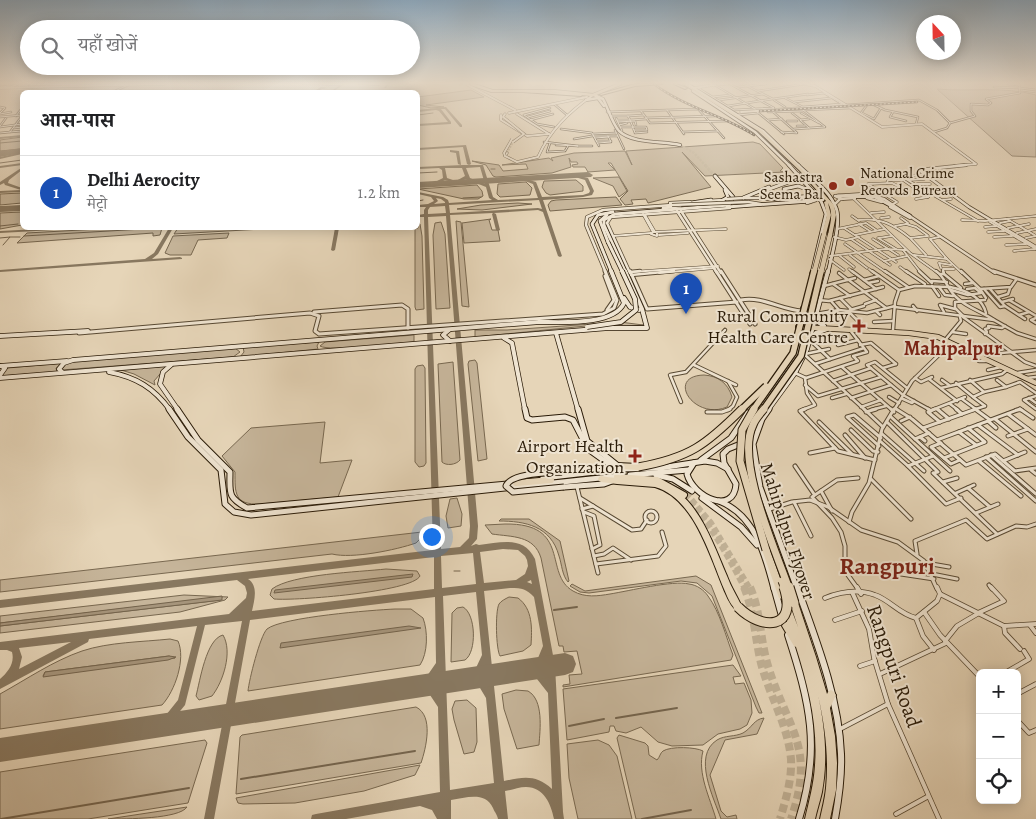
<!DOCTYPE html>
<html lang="hi">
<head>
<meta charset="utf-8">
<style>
  :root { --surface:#fff; --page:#f2f2f2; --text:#202124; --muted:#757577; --line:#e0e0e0; --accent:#111827 }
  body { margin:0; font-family:Alegreya,"Noto Serif Devanagari",serif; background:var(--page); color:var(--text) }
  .controls { position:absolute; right:15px; bottom:15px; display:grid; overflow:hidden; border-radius:8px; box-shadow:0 2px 12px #0003 }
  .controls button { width:45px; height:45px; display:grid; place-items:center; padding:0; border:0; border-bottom:1px solid var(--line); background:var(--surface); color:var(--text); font:25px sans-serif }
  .compass { position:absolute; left:916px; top:15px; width:45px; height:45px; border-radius:50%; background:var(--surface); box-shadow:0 2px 12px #0003; rotate:338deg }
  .you { position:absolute; left:431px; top:536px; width:18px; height:18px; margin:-12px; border:4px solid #fff; border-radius:50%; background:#1a73e8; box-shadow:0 0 0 8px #1a73e833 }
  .badge { display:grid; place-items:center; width:32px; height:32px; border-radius:50%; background:var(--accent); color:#fff; font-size:16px; font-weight:700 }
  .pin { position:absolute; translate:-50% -41px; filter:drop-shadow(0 1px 2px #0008) }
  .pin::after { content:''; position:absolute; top:26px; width:18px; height:15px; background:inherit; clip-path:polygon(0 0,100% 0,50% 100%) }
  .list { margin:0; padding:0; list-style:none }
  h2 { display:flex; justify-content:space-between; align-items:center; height:65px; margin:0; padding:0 20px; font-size:21px }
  h2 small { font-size:16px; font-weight:400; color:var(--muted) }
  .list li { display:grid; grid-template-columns:32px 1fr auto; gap:15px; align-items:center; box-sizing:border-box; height:75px; padding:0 20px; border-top:1px solid var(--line) }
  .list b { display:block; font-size:19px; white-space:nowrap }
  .list p { margin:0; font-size:16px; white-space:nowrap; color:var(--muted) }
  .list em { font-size:16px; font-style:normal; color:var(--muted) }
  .icon { flex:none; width:28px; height:28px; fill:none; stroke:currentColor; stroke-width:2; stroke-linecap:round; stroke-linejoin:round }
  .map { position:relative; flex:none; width:1036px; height:819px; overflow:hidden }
  .search { position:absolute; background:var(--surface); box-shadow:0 2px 12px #0003; left:20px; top:20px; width:400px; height:55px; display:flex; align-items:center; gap:12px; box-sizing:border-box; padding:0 18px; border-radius:28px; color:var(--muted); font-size:19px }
  .panel { position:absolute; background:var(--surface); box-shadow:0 2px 12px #0003; left:20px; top:90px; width:400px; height:140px; border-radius:8px }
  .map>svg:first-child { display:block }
</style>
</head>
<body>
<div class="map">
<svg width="1036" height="819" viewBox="0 0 1036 819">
  <rect width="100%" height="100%" fill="#e6d5b8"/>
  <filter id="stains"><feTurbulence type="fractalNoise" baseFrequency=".004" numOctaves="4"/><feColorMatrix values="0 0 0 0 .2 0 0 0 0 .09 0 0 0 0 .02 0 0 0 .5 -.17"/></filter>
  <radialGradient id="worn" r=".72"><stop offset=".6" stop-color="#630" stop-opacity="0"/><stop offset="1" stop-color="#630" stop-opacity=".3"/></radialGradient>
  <g fill="#c6b59a" stroke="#786850" fill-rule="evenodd">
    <path d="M937 89C970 92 1004 86 1036 95V157L1012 156Z"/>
    <polygon points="471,90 484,97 426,105 444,107 431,108 418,105 418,97"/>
    <polygon points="22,137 22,149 0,151 0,140"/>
    <polygon points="753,142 760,144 783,168 780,171 785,172 705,176 682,152 711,187 648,203 646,199 631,200 633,204 625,205 620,199 628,191 611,163 608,163 615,170 588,172 585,167 573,167 572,165 578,164 577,162 571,162 569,158 571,167 552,173 496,177 493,176 486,165 472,161 499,165 503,171 528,169 526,164 502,165 549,158 553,161 551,158 574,153 625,151 632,165 626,151"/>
    <polygon points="619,177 627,191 619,197 613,186 593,178"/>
    <polygon points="576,180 583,186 583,191 550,195 546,193 542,187 544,181"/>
    <polygon points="526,182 532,188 530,195 500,197 497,194 498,184"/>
    <polygon points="477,185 482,191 483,196 478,199 464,199 418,189"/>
    <polygon points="22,193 22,203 0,205 0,194"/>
    <polygon points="616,197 622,205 550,211 548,205 551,201 556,200"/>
    <polygon points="518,203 532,204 482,210 457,209 481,205"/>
    <polygon points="22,212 22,225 0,229 0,213"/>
    <polygon points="491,219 489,220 492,230 498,230 500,241 464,243 462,223"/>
    <polygon points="456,221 461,222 469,307 462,306"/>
    <polygon points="441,222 445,234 450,308 436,309 433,235 435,223"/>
    <polygon points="418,224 420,224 422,236 424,309 416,310 415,307 415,229 418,228"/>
    <polygon points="117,228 162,228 160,235 153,236 153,233 17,243 27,233"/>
    <polygon points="178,228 280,228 174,234"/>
    <polygon points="229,233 227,238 198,240 191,255 170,255 165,253 173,236"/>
    <polygon points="620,322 643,325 610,328 586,326 475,337 475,330 507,330"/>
    <path d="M414 335V342C398 343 329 352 320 346L325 342Z"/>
    <polygon points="319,342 317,346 318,349 240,357 244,352 243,347"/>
    <polygon points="235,348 240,352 233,357 61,370 65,364 75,361"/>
    <polygon points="475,360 477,363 487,459 478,461 468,364 469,361"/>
    <path d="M453 362 460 460C456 465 446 466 442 462L438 364Z"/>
    <polygon points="63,363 56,368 57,372 0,376 8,368"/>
    <polygon points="423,365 425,368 426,463 424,466 419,467 415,462 415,369 417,366"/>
    <polygon points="167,366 154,381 155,385 134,374 121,370"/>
    <path d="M704 375C718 376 728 383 732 397L727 407C694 421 665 376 704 375Z"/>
    <path d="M325 422 320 463 352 460 338 497 260 504C234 505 235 493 235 472L222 456 251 428Z"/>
    <polygon points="457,498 462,514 461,526 448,528 446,516 450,499"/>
    <path d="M501 519H529L560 541 569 581 568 582C562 575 562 565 559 556 551 526 525 521 499 521Z"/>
    <path d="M505 524C572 523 543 574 573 591 585 598 598 596 610 594 629 591 673 580 689 584 697 585 704 590 708 596 720 612 726 637 733 655L731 660 563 687V685L570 684 569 675 582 674 577 651 564 652 563 646H559L541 558C534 535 512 537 492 534L485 525Z"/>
    <path d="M422 532V537L416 543C396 550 352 559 332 554L0 592V580Z"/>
    <path d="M386 569 417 571 420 576C412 592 295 601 274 599L270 595 272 589C292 574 359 572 386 569Z"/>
    <polygon points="696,576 711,585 762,713 759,713 756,707 712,596 697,583 681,581 589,593 580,592 570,586 572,584 585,591"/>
    <polygon points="184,595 228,597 225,600 180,612 0,633 0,626 221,600 222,597 0,623 0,616"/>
    <path d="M509 597 518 598C533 609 532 629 531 645L523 651 500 656C496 649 495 612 499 604 501 601 505 599 509 597Z"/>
    <path d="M463 607C476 614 477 652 465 660L451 662 452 613 457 608Z"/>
    <path d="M395 609H411L423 618C428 631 428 653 420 665L248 691C249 680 260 636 267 629 282 617 373 610 395 609Z"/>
    <path d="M223 635C233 652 223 682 212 696L199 700 196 696C200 681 206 639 223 635Z"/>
    <path d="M170 639 178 641C186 659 175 691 162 705L0 729V694C27 679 53 661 82 651 109 642 142 642 170 639ZM169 656 175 658 43 676 45 672Z"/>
    <polygon points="733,665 741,676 733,677 735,684 744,683 751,700 752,713 747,725 740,729 718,734 703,745 672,746 658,742 641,727 626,733 616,731 614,726 610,726 609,732 567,740 563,689"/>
    <path d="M516 690 528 691C544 700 540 730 539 745L517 749 504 709 502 694Z"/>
    <polygon points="467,700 476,708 477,742 474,752 464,754 454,720 452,709 455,701"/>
    <path d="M416 707C434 716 426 748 421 763L236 794 240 737 242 735Z"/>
    <path d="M764 718 757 734 725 740 710 775 721 811 727 817 736 815 737 819H721C714 798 692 756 717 740 725 735 735 737 743 733 752 728 754 719 764 718Z"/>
    <path d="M619 735 645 743 648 746 649 755 657 760C660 757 660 753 663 751 671 746 696 747 703 751 697 773 710 798 716 819H636L617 738Z"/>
    <polygon points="205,740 207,743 188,803 88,819 0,819 0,772"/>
    <polygon points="598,740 609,745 617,756 632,819 578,819 569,778 567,744"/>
    <polygon points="420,765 415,775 364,791 295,803 243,804 238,803 236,798"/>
    <path d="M187 807C179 819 126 819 108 819Z"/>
  </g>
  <g fill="#a6957c" stroke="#74644d">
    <polygon points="413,574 412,577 274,593 275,590"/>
    <polygon points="222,596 222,600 0,626 0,623"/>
    <polygon points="409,626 421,628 280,648 281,643"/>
    <polygon points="169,656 176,657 168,660 43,677 45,672"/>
  </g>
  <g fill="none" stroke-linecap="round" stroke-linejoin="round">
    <g stroke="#74644d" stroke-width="1">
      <polyline points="418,115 433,113"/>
      <polyline points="0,143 22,141"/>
      <polyline points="0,163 22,160"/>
      <polyline points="491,169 495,169"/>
      <polyline points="418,173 437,172"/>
      <polyline points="463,198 481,197"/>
      <polyline points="418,201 423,200"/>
      <polyline points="0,226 18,224"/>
      <polyline points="24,236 160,228"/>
      <polyline points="10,237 20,237"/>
      <polyline points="0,238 10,237 3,245"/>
      <polyline points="454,571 460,571"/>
    </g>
    <g stroke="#74644d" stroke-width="2">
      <polyline points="554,610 577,607"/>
      <polyline points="616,718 677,708"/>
      <polyline points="569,726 604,719"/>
      <polyline points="241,779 415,751"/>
      <polyline points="1,819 189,788"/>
      <polyline points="642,819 691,810"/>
    </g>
    <g fill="#887860" fill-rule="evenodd">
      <polygon points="301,84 317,84 340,85 343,84 345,84 332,92 330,92 339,86 302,85"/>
      <polygon points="347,84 361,84 380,85 379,86"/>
      <polygon points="387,84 389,84 386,88 384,88"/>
      <polygon points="321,87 328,88 322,89 316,92 314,92 314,91"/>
      <polygon points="141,90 157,91 158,92 140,92"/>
      <polygon points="204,90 220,91 262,91 263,92 203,92"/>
      <polygon points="446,107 462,125 462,127 460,127 445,109 441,109 451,122 451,124 418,126 418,124 448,122 439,111 436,110 418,112 418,110"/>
      <polygon points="22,135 22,137 0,139 0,137"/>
      <polygon points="466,145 471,164 469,165 467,164 463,147 418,150 418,148"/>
      <polygon points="450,150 459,151 461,165 458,164 456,153 450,152"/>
      <polygon points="22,152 22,154 0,159 0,157"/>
      <polygon points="22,163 22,165 0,168 0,166"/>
      <path d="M463 165H483L493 197 498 200 538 198 533 184 522 180V178H523L536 182 542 197 583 195 589 193 590 191 585 180 575 177V175H576L588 178 594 191 592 195 583 197 543 200 562 256 560 257 558 256 543 212 538 210 494 213 496 214 500 230 498 231 496 230 492 214 493 213 450 215 478 526 477 539 471 546 476 544 479 545C501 543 523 535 535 559L555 666 563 812 564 819H554C551 804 544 787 526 787 519 787 512 790 505 791L508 819H498C497 814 495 813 493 808 485 791 466 798 451 800V819H437L432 810 420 806 346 819H311L312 815 316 814 440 792 438 707 430 695 414 689 412 686 414 683 427 676 436 663 435 597 250 620 214 819H204L242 621 205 625 185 705 172 721 150 732 147 730 145 727 147 724 166 715 178 700 197 626 89 639 88 642 0 689V679C8 672 15 663 12 652L7 650H0V642L229 614 246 598 247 593 245 586 237 580 0 608V600L433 550 424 217H418V215L424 214V210L426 207H418V205L428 204 434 201 431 197 418 194V192L443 197 448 200 449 203 492 200 489 198 486 187 466 179 456 183 445 180 435 185H433V183L443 178 442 170 439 168 418 169V167ZM480 167 485 184 470 178 466 168ZM445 168H462L465 176 456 181 447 178ZM436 198 441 199 445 202V203L434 204 438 201ZM539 200 542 209 538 208 450 213 449 205ZM445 206 446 213 428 214V210L430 207ZM446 216 470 526 469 538 460 547 441 549 428 217ZM503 549 518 550 525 556 527 560 528 566 525 574 516 580 484 583 480 552ZM473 553 476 584 442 588 441 556ZM434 557V589L252 611C254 601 259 586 248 579ZM531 580 532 584 527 582ZM510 588C523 588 526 589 534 597L543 646 538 658 524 666 520 667 519 670 520 673 537 679 548 693 552 789C536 774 523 777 504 781L484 591ZM476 592 482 655 475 670 461 676 459 679 461 682 480 688 486 698 494 783 450 790 443 596ZM71 642 19 669 22 657 19 648ZM546 661 547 677 543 672 536 669 544 664ZM484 671 485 681 477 678 481 676ZM437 677V690L436 689 428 685 433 682Z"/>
      <polygon points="21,168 22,168 22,170 9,180 8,183 22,188 22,192 0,193 0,191 21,190 5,185 4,183 0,185 0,182"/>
      <polygon points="57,228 74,228 72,229 0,233 0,231"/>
      <polygon points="169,228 173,228 158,254 152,259 180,257 182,258 182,259 0,272 0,270 145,259 154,253"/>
      <polygon points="335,228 339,228 335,250 333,251 331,250"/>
    </g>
    <g fill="#887860" fill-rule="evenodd">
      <polygon points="22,148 22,153 0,157 0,151"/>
      <polygon points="588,172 593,175 591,177 418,188 418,182"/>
      <polygon points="22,205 22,211 0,212 0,206"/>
      <polygon points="565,653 573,656 576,664 573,672 565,675 0,762 0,738"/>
    </g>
    <polyline stroke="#c0b095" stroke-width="2" stroke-dasharray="2 1" stroke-linecap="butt" points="507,153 513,142"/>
    <polyline stroke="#c0b095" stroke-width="2.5" stroke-dasharray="2.5 1" stroke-linecap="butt" points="680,145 694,153 706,166"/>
    <g stroke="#c0b095" stroke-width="3" stroke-dasharray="3 1" stroke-linecap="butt">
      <polyline points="705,165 715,176"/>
      <polyline points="817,198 838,196"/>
    </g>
    <g stroke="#c0b095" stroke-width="6" stroke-dasharray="6 3" stroke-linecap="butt">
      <polyline points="551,480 636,473"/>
      <polyline points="680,486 711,523 750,589"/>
      <path d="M684 495C707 518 730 559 745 589"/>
    </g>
    <g stroke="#c0b095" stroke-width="8" stroke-dasharray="8 4.5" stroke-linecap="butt">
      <path d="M744 587C754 611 755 638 761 663 769 695 788 725 791 759 792 779 786 799 780 819"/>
      <path d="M750 587C761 612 760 640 768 666 788 731 816 746 791 819"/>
    </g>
    <defs>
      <g id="minor-far4">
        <polyline points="713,84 755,109"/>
        <polyline points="743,84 773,99 808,94"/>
        <polyline points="1008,84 1019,85"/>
        <polyline points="29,85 51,84"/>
        <polyline points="718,85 728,84"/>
        <polyline points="0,86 10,87 19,84"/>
        <polyline points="738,87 766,84"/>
        <polyline points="994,87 1020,88"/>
        <polyline points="701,88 698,88 734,110 774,108 730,84"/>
        <polyline points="1020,88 1036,90"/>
        <polyline points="1021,90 1036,92"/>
        <polyline points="758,91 804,84"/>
        <polyline points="113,92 128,85"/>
        <polyline points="713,97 730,95"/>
        <polyline points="785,98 803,107 842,104 824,93 807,95"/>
        <polyline points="719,100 763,94"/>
        <polyline points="774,100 785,107"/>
        <polyline points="794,102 831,98"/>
        <polyline points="554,104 567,115"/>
        <polyline points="872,104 885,110 918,117 916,124"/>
        <polyline points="846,105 919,100 937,110 950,123 947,128 934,132"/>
        <polyline points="728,106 772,99"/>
        <polyline points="0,107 5,108 0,113"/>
        <polyline points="667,110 684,134"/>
        <polyline points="771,110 797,133 781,132"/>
        <polyline points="803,110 850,108"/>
        <polyline points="641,111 650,123 728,121"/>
        <polyline points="756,111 784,134"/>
        <polyline points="607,112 698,109 724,138"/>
        <polyline points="768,112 803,111"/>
        <polyline points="893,112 890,117 906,121"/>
        <polyline points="792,113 801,120"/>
        <polyline points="801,113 819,123"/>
        <polyline points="861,113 867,105"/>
        <polyline points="862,113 874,119 881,108"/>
        <polyline points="0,114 11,112"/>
        <polyline points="524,115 537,124 554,127"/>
        <polyline points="524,115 550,108"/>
        <polyline points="738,115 758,113"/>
        <polyline points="16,116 22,108"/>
        <polyline points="611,116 628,116 630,120 646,119"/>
        <polyline points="628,116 644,115"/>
        <polyline points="0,117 22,115"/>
        <polyline points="528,117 550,111"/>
        <polyline points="616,118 622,131"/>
        <polyline points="645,118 715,116"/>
        <polyline points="809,119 800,120 809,128"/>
        <polyline points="530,120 553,114"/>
        <polyline points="617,120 630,120 633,127"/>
        <polyline points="768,120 782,119"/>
        <polyline points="787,121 797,121"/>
        <polyline points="618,122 635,121 636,125"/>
        <polyline points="950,123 975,116 971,111 971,104 988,105 991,103 986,99 1020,93 1019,84"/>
        <polyline points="619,125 627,123"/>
        <polyline points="0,126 6,118"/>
        <polyline points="797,126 805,126"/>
        <polyline points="0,127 22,124"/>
        <polyline points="620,127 633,127"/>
        <polygon points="633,127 646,127 647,130 634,130"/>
        <polyline points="14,128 22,127"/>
        <polyline points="561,129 592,133 599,146"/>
        <polyline points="794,129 825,127 803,110"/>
        <polyline points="615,130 624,149"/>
        <polyline points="634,130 635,133 647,132"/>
        <polyline points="10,132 22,131"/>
        <polyline points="683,132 718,131"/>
        <polyline points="0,133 10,132 22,116"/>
        <polyline points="593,134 616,133"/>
        <polyline points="593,136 618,136"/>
        <polyline points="595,138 609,137"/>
        <polyline points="574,139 592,136"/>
        <polyline points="596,141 611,141"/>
        <polyline points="544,142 578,146 556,145"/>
        <polyline points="550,143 547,152 565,151 568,146"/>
        <polyline points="598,143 611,142 608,136"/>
        <polyline points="578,146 592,146"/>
      </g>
      <g id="minor-far3">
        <polyline points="903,177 925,174"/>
        <polyline points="904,178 978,221"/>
        <polyline points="909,180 924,179"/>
        <polyline points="887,183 888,180 903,180 928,197"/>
        <polyline points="917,184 930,184"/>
        <polyline points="924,189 937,189"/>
        <polyline points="932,194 945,193"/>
        <polyline points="853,198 910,253 938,273"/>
        <polyline points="916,199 928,197"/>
        <polyline points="943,200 951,199"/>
        <polyline points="893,204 897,202 868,184 892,183 906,190"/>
        <polyline points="871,213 884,212"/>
        <polyline points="643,214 653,232"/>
        <polyline points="645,215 655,232"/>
        <polyline points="852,216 859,221"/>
        <polyline points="881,218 889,217"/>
        <polyline points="901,218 908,223 906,224 916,227 927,235"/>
        <polyline points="1007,219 1036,236"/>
        <path d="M859 220C880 217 894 225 910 238L928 236"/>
        <polyline points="962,220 985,221 1036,216"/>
        <polyline points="990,222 1036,249"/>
        <polyline points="1000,223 1010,221"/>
        <polyline points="859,224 870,231"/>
        <polyline points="895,226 906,224"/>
        <polyline points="985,227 996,226"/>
        <polyline points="844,228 896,262"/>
        <polyline points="1008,228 1029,224"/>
        <polyline points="837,229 866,223 876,230"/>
        <polyline points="988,232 1004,231"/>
        <polyline points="657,233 657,236 651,234 653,232 726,229"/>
        <polyline points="1017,233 1036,229"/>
        <polyline points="659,235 688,233"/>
        <polyline points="855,235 885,229"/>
        <polyline points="613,236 651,233"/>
        <polyline points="834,237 846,240 859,237"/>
        <polyline points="994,237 1012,236"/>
        <polyline points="878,238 896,249"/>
        <polyline points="879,238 892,236"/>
        <polyline points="1026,238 1036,236"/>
        <polyline points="851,239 890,265"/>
        <polyline points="873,239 898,255"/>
        <polyline points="911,239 926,255"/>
        <polyline points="845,244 887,273"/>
        <polyline points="1006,245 1026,244"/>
        <polyline points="903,250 921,273"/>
        <polyline points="1014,251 1035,249"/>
        <polyline points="850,255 867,268"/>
        <polyline points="914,255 947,259 930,239 939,237"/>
        <polyline points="830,256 885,249 906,250"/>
        <polyline points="840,256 854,267"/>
        <polyline points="829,259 844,270"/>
        <polyline points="947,259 962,273"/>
        <polyline points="884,261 907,256"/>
        <polyline points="900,267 908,273"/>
        <polyline points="941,268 939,263 951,265"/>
        <polyline points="849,269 854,273"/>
        <polyline points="869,269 874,273"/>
        <polyline points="631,272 718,266"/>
        <polyline points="659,273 715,268"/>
        <polyline points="944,273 943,269 954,269"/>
      </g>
      <g id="minor-far2">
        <polyline points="852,271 876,289"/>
        <polyline points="872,271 899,290"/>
        <polyline points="885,271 908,287"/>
        <polyline points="906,271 925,284"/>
        <polyline points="919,271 932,283"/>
        <path d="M936 271C946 278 947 289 956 297 967 308 981 311 994 320"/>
        <polyline points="943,271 944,274"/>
        <polyline points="961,271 980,289 1011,287 1016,280"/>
        <polyline points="631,272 640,271"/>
        <polyline points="839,273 848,280"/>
        <polyline points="940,274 944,274 961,288"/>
        <polyline points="631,275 674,271"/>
        <polyline points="864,280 879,276"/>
        <polyline points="850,281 886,308"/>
        <polyline points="932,281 947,282"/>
        <polyline points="868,283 878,281"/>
        <polyline points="833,284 850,296"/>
        <polyline points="965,284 973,283"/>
        <polyline points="824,286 855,278"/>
        <polyline points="932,286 939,296"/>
        <polyline points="939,287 945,295 953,296"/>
        <path d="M950 287C965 290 982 297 986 313"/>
        <polyline points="967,289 975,288"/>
        <polyline points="980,289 986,298"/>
        <polyline points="984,289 1000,307 1005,306"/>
        <polyline points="990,289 1005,306 1025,319"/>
        <polyline points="951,290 968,295 981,293 975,288"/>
        <polyline points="998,297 1008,294 1010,288"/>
        <polyline points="840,298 851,309"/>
        <polyline points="807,299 829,301 883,287"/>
        <polyline points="1009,300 1036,316"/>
        <polyline points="831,301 839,310"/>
        <polyline points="1002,302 1013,299"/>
        <polyline points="865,304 876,300"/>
        <polyline points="913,306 917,311"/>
        <polyline points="895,307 994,320 1017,333 1036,339"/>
        <polyline points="850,310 864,306"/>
        <polyline points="835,311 840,315"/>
        <polyline points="876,311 880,315"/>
        <polyline points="849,312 866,329"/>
        <polyline points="944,312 940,305 955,309"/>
        <polyline points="816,314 839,310 867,313 895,306"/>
        <polyline points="1019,315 1029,312"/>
        <polyline points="963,317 1025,362 1036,366"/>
        <polyline points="964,317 955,308 955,302 985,300"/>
        <polyline points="1036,318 1031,320 1036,323"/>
        <polyline points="874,322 893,321"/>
        <polyline points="893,330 895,302 899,290 915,286 950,287"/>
        <polyline points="952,332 966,334"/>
        <polyline points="985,334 987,332 985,329 989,328 988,326 1002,328 1005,326"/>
        <polyline points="946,339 961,321 960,317"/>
        <polyline points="810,340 830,359"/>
        <polyline points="838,345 858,340"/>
        <polyline points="860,345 871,343 896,364"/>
        <polyline points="968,349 971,342"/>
        <polyline points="805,354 829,349"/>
        <polyline points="805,355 865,410"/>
        <polyline points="979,355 1036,350"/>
        <polyline points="979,361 987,361"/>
        <polyline points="815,364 864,348"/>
        <polyline points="694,365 736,385"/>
        <polyline points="842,367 892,410"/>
        <polyline points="883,368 896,364"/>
        <polyline points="988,370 1001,367"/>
        <polyline points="795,373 806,378 858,361 853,356 867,352 850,330"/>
        <polyline points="1017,373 1036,370"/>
        <polyline points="915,378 921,382 932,377"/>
        <polyline points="1027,378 1036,377"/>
        <polyline points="929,379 957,401"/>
        <polyline points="942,380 949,385"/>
        <polyline points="970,380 984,392 973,397 985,406"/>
        <polyline points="997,380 1006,387 1020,382 1036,393"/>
        <polyline points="833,381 871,368"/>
        <polyline points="956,383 972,396"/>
        <polyline points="805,385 818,396 881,377"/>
        <polyline points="907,388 875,362 867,365 903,395 930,410"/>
        <polyline points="941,388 1002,374 1007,370"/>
        <polyline points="984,392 1006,387"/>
        <polyline points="1036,396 1024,400 1036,409"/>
        <polyline points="889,397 899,403"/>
        <polyline points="832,398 846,394"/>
        <polyline points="851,398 891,385"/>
        <polyline points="1029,398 1036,403"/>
        <polyline points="903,399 912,403 914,401"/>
        <polyline points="962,399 977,410"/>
        <polyline points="681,402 670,375 686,372 725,330"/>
        <polyline points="950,404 958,410"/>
        <polyline points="861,407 881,400"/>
        <polyline points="896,409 898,410"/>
        <polyline points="937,409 939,410"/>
        <polyline points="728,410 733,406 737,397 728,381"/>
        <polyline points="802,410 815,405 807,393 805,378"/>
        <polyline points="871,410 886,406"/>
        <polyline points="894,410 912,381 944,350 946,341"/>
        <polyline points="932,410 965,397"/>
        <polyline points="973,410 985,406"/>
        <polyline points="1016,410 1022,410"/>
      </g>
      <g id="minor-far1">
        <polyline points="805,409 800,411 838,451 875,460"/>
        <polyline points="864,409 883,427"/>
        <polyline points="891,409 894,412"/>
        <polyline points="896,409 912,419 966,465 995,454 1015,471 1036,468"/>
        <polyline points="928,409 931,411"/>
        <polyline points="935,409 928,412 940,422"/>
        <polyline points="937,409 949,419"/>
        <polyline points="956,409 962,414"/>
        <polyline points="975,409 990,420"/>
        <polyline points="1020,409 1033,418"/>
        <polyline points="707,412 722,412 730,409"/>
        <polyline points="866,412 876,409"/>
        <polyline points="1008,414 1036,435"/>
        <polyline points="891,417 950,471"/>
        <polyline points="995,419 1036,452"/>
        <polyline points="901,421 910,417"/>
        <polyline points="988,421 996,428"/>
        <polyline points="819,422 852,454"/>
        <polyline points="887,422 938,472 933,473 997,534"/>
        <polyline points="978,425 1018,455"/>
        <polyline points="923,428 976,409"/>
        <polyline points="851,430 873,451 878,452"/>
        <polyline points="959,432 976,445"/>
        <polyline points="881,433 924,471"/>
        <polyline points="845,435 865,458"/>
        <polyline points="1008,436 1028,429"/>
        <polyline points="920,437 925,441"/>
        <polyline points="915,439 929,433"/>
        <polyline points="937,440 1020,409"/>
        <polyline points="880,441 908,466"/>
        <polyline points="941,443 931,447 951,464 960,460"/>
        <polyline points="879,446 847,417 854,415 881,438"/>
        <polyline points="810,453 835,448"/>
        <polyline points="991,455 1036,494"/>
        <polyline points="933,456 908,466 946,504 961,498"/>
        <polyline points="986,457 1036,501"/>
        <polyline points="944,458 985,442 968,428"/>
        <polyline points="979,461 1021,496"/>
        <polyline points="1003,461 1025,452"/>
        <polyline points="795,466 814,494"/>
        <polyline points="1031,470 1036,474"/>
        <polyline points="858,478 837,480 812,497 832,518 841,532 845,546 845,571 858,589"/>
        <polyline points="871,479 911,519"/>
        <polyline points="943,482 957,478"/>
        <polyline points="577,487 598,573"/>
        <polyline points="968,488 990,507"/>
        <polyline points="821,491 832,511"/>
        <polyline points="956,493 974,485"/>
        <polyline points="580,498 632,530 641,529 647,520"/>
        <polyline points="794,502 811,536"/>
        <polyline points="582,509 593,506"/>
        <polyline points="770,509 792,502 810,500 828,507 861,530 898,542 924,561 937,589"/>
        <circle cx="651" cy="517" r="6"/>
        <polyline points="584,512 594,516 600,545 592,549"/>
        <polyline points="976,513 998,504"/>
        <polyline points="849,522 852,512 869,483 882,429 894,409"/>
        <polyline points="917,554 915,541 966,520 987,539 1016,526 1027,527 1036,524"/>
        <polyline points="594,556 604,554 613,548 631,560"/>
        <polyline points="926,563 949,567"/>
        <polyline points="596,564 658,556 666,546 662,532"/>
        <polyline points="901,574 934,579"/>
        <polyline points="932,574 957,579"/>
        <polyline points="989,585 992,589"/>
      </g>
      <g id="minor">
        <polyline points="857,587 861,594"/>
        <polyline points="937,587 940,594"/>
        <polyline points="852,592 869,629 874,658 888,704 939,819"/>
        <polyline points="940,594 1004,626 1036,624"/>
        <path d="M825 598C840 592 859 589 875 595 890 600 899 614 916 618L937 601 940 594"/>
        <polyline points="924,612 940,635 980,677"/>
        <polyline points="978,613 1004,601 991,587"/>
        <polyline points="916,618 923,636 934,650"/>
        <polyline points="835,620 862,611"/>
        <polyline points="1030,625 1036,633"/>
        <polyline points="1004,626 1005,633 1020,649"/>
        <polyline points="945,641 957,626 979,613"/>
        <polyline points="860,666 875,661"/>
        <polyline points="1005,673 1029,659 1024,651"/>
        <polyline points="880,674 946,643"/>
        <polyline points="1017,694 1036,684"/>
        <polyline points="1017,720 1029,733 1036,730"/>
        <polyline points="840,729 888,704"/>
        <polyline points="896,814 927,797"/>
      </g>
      <g id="tertiary-far2">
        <polyline points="466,84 515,110"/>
        <polyline points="805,84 815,86 846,105"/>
        <polyline points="0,88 164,84"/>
        <polyline points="694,88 720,84"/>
        <polyline points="741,112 846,105 882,127 922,124 976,164 954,166"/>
        <polyline points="509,113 587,97"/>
        <polyline points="505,114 503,117 507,120"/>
        <polyline points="517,114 549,134"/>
        <polyline points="501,115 501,120 527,136 549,134"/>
        <path d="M507 153 505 156 517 162 538 157C550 130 569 112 593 95"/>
      </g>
      <g id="tertiary-far1">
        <polyline points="966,165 919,170 969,207 1036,247"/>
        <polyline points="797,197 809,196 816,200 807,203"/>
        <polyline points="743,198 764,198"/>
        <polyline points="776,198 791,197"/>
        <polyline points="867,198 882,202"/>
        <polyline points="842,199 835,196 864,194 884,199 995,273"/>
        <polyline points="707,201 723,200"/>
        <polyline points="748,202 761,204"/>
        <polyline points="670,203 690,202"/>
        <polyline points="835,204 840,199 855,198"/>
        <polyline points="890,207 910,218"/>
        <polyline points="677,211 717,273"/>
        <polyline points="681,211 721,273"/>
        <polyline points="606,273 586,225 587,217 603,210 672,205"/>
        <polyline points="630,273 607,223 611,217 730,208"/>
      </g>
      <g id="tertiary">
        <polyline points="630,271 647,309 737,302"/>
        <polyline points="716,271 750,324"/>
        <polyline points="721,271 755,324"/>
        <polyline points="993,271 1036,285"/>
        <polyline points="605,276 614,300 607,310"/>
        <path d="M741 300C763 296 781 310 802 311"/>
        <polyline points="314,312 402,305 408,309 408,328"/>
        <polyline points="79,333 310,313 319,316 315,331 319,334 603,314 614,308 617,300 605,271"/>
      </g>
      <g id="secondary-far4">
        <polyline points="687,84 763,131 799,166"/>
        <polyline points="693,91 755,132 790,166"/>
        <path d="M594 95 603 99C608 108 612 123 619 131 633 144 662 141 680 145"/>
        <polyline points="586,100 598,98 604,106"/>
      </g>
      <g id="secondary-far3">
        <polyline points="789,165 821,201 826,214 812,273"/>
        <path d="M798 165C810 177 830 191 836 208 842 221 831 258 828 273"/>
        <polyline points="838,196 875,197 910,216"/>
        <polyline points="743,198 769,187"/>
        <polyline points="760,198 796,200"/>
        <polyline points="766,198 763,195 764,191 794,180 798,174"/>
        <polyline points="809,198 795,198 785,193 784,189 798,186 812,191"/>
        <polyline points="718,203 728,197 725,190"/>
        <polyline points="677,205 711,200"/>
        <polyline points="727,207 811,201"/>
        <polyline points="663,208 680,206"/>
        <polyline points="607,215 600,221 608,242"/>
        <polyline points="612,273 592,224 598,215 613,212"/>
        <polyline points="626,273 604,225 604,220 615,214 729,205 733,197 715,176"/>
      </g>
      <g id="secondary-far2">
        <polyline points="812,274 813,271"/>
        <polyline points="624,298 630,307 639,310"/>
        <polyline points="815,320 824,326"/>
        <polyline points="449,330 443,335 450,341"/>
        <polyline points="556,333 578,410"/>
        <polyline points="0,336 88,331"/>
        <polyline points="504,338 512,343 525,410"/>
        <polyline points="810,339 816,333 827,329"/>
        <polyline points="171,365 163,372 160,384 178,410"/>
        <polyline points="0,366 67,361"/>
        <path d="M62 372 59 369 64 363 73 360 539 322C561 322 614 326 624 303L611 271"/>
        <path d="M109 372C136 377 154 388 170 410"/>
        <polyline points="0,375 5,368 1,366"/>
        <polyline points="0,378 608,328 647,328 642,309 625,271"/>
        <polyline points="762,402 796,353 808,313 803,308"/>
        <polyline points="768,410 795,373 807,349 828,271"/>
      </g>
      <g id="secondary-far1">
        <polyline points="169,409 188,437 221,470 225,504 234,512 251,515 619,476"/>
        <path d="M177 409 198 440 230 472C230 493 227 497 247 508L518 483"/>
        <polyline points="525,409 527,418 532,420 565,417 573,420 588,449 616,469"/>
        <polyline points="578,409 587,441 618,466"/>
        <polyline points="769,409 762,419 753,444 760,487 797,589"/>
        <polyline points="701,460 731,438 748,413"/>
        <path d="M694 463 687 474C693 497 734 516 736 484L724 463 723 454 728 449 743 443"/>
        <polyline points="630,475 688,470"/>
        <polyline points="656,475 673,479 692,491"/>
        <polyline points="543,478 621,469 660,468 705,461 717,463 728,469"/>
        <polyline points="564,487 604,484 612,481"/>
        <polyline points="702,498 741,527 757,545"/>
        <path d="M719 501C755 515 765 554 774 589"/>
      </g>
      <g id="secondary">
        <polyline points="774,587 782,616"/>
        <path d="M797 587C816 640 839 698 841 754 842 776 839 797 835 819"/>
        <path d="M788 635C810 703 821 748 799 819"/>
      </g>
      <polyline id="primary-far1" points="471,84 492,91 553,91 593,95 620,84"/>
      <polyline id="primary" points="798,327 909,333 938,337 1036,383"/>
      <g id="trunk">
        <polyline points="617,477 657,480 684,495"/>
        <polyline points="516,483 551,480"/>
      </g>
      <g id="motorway">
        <polygon points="635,84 663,84 635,86 601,95 600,94"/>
        <polygon points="674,84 676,84 687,88 685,89"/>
        <path d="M683 84H685L760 129 802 169 834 205 836 215 832 236 828 235C830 224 834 214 828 203L831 215 826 234 824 235 822 234 827 215 824 202 826 201 800 171 758 131Z"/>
        <polygon points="524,90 581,94 582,95 581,96 523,92"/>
        <polygon points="617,463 638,464 640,465 641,467 640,469 638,470 617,469 615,468 614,466 615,464"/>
        <path d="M601 476C621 480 643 476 662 483 698 496 713 544 727 576 731 587 737 596 742 607L741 610 738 611C731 607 727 596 724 589 710 556 694 498 655 487L617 484 601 482 599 481 598 479 599 477Z"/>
        <polygon points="766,547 769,548 770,550 786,595 785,598 782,599 779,598 778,595 762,550 763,548"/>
        <path d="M794 599 797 600 816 657 827 694 828 692 831 690 834 692 836 695 830 708 835 736 837 763 836 790 830 819H820C822 809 825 799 826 788 829 757 825 726 818 695 825 727 828 760 822 792 820 801 817 810 815 819H805C809 801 814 784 815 765 818 725 808 685 796 647L794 646 782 626 783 623 786 622H787L783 609 784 606 787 605 790 606 798 627 790 603 791 600Z"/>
      </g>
    </defs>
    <use href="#minor-far4" stroke="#584933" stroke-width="2.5"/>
    <use href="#minor-far3" stroke="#584933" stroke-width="3"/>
    <use href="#minor-far2" stroke="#584933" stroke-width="4.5"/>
    <use href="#minor-far1" stroke="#584933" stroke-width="5"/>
    <use href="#minor" stroke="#584933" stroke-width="5.5"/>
    <use href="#tertiary-far2" stroke="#584933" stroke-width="3"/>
    <use href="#tertiary-far1" stroke="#584933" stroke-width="4"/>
    <use href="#tertiary" stroke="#584933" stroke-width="5"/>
    <use href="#secondary-far4" stroke="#291a07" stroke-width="4"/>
    <use href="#secondary-far3" stroke="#291a07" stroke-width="4.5"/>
    <use href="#secondary-far2" stroke="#291a07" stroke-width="5.5"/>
    <use href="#secondary-far1" stroke="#291a07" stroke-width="7"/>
    <use href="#secondary" stroke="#291a07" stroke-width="8"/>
    <use href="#primary-far1" stroke="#291a07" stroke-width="4"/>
    <use href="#primary" stroke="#291a07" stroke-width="6"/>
    <use href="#trunk" stroke="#291a07" stroke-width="8"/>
    <use href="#motorway" stroke="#291a07" stroke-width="2"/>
    <use href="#minor-far4" stroke="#efe4d1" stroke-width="1"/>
    <use href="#minor-far3" stroke="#efe4d1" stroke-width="2"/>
    <use href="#minor-far2" stroke="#efe4d1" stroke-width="2.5"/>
    <use href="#minor-far1" stroke="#efe4d1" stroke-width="3"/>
    <use href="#minor" stroke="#efe4d1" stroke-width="4"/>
    <use href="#tertiary-far2" stroke="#efe4d1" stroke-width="2"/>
    <use href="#tertiary-far1" stroke="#efe4d1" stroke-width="2.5"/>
    <use href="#tertiary" stroke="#efe4d1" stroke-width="3"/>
    <use href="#secondary-far4" stroke="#efe4d1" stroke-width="2.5"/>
    <use href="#secondary-far3" stroke="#efe4d1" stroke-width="3"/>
    <use href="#secondary-far2" stroke="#efe4d1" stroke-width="4"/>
    <use href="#secondary-far1" stroke="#efe4d1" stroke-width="5"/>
    <use href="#secondary" stroke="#efe4d1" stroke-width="6"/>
    <use href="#primary-far1" stroke="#e6d5b8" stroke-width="2.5"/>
    <use href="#primary" stroke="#e6d5b8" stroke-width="4.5"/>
    <use href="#trunk" stroke="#e6d5b8" stroke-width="6"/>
    <use href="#motorway" fill="#e6d5b8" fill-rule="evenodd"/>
    <defs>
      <g id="rail">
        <path d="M654 84C684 107 722 115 754 135"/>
        <polyline points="760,111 917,102"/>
      </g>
    </defs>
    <use href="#rail" stroke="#291a07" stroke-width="2.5"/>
    <use href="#rail" stroke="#efe4d1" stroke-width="1" stroke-dasharray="2" stroke-linecap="butt"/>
    <defs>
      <g id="tertiary-bridge-far1">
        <polyline points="507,120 524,134 513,142"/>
        <polyline points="505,156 504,153 512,139"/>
      </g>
      <g id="tertiary-bridge">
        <polyline points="791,197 794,197"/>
        <polyline points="727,199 743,198"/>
        <polyline points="672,205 748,202"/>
      </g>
      <polyline id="secondary-bridge-far2" points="608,242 623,273"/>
      <polyline id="secondary-bridge-far1" points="587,327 621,322 636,310 635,299 622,271"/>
      <path id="secondary-bridge" d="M562 472C548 473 511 473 506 486L513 492 564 487"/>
      <g id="motorway-bridge-far3">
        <polyline points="814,273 824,234"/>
        <polyline points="821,273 830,235"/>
      </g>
      <g id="motorway-bridge-far2">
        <polyline points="741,410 766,386"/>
        <polyline points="753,410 793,353 814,271"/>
        <polyline points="763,410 801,356 821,271"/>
      </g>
      <g id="motorway-bridge-far1">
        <polyline points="754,409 742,430 740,461 766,550"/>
        <path d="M764 409C760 414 755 419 753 425 735 461 776 551 789 589"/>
        <path d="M638 467C689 458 706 445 742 409"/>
        <polyline points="782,581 785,589"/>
      </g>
      <g id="motorway-bridge">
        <polyline points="789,587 794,603"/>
        <path d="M738 607C762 631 798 630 784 587"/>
      </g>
    </defs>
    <use href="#tertiary-bridge-far1" stroke="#584933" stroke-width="3" stroke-linecap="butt"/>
    <use href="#tertiary-bridge" stroke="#584933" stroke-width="4" stroke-linecap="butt"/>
    <use href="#secondary-bridge-far2" stroke="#291a07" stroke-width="4.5" stroke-linecap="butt"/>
    <use href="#secondary-bridge-far1" stroke="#291a07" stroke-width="5.5" stroke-linecap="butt"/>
    <use href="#secondary-bridge" stroke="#291a07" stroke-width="7" stroke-linecap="butt"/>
    <use href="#motorway-bridge-far3" stroke="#291a07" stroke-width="5.5" stroke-linecap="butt"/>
    <use href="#motorway-bridge-far2" stroke="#291a07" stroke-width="8" stroke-linecap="butt"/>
    <use href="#motorway-bridge-far1" stroke="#291a07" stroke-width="9" stroke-linecap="butt"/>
    <use href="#motorway-bridge" stroke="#291a07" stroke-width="11" stroke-linecap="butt"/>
    <use href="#tertiary-bridge-far1" stroke="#efe4d1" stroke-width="2"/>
    <use href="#tertiary-bridge" stroke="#efe4d1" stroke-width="2.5"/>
    <use href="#secondary-bridge-far2" stroke="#efe4d1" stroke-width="3"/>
    <use href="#secondary-bridge-far1" stroke="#efe4d1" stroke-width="4"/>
    <use href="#secondary-bridge" stroke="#efe4d1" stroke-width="5"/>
    <use href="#motorway-bridge-far3" stroke="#e6d5b8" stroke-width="4.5"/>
    <use href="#motorway-bridge-far2" stroke="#e6d5b8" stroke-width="5.5"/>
    <use href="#motorway-bridge-far1" stroke="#e6d5b8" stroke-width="7"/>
    <use href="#motorway-bridge" stroke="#e6d5b8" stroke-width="9"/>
  </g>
  <linearGradient id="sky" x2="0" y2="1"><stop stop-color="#8da8bd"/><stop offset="0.42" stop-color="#f4ecdf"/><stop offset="1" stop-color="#f4ecdf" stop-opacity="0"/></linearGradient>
  <rect width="1036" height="198" fill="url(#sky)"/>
  <g fill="#8f2418" stroke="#efe4d1" stroke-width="2">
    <circle cx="850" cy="182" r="5"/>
    <circle cx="833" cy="186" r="5"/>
    <path d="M856.5 318.5h5v5h5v5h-5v5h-5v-5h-5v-5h5z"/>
    <path d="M632.5 448.5h5v5h5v5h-5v5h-5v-5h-5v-5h5z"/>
  </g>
  <g text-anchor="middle" stroke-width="4" stroke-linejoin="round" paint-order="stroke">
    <g font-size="15" fill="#291a07" stroke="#efe4d1" text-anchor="start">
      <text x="860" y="178">National Crime<tspan x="860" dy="17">Records Bureau</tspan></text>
      <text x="823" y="182" text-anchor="end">Sashastra<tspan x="823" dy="17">Seema Bal</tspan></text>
    </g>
    <g font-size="18" fill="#291a07" stroke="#efe4d1" text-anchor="end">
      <text x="848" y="322">Rural Community<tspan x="848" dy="21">Health Care Centre</tspan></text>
      <text x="624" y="452">Airport Health<tspan x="624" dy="21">Organization</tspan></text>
    </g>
    <g font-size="18" fill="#291a07" stroke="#efe4d1">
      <text transform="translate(788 531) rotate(72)" y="6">Mahipalpur Flyover</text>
    </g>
    <g font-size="20" font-weight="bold" fill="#7a1f14" stroke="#efe4d1">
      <text x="953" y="355">Mahipalpur</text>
    </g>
    <g font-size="21" fill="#291a07" stroke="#efe4d1">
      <text transform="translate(894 666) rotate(71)" y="7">Rangpuri Road</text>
    </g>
    <g font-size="24" font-weight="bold" fill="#7a1f14" stroke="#efe4d1">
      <text x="887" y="574">Rangpuri</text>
    </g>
  </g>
  <rect width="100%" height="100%" filter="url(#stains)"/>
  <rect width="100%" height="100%" fill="url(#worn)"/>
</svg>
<div class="controls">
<button>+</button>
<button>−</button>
<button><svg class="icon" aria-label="locate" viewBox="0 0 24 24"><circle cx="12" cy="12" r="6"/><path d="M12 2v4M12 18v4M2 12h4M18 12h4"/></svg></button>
</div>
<svg class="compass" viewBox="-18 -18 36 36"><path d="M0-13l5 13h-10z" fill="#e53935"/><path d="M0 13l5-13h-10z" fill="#757577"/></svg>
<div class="you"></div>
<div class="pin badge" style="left:686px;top:314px;background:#1a4fb4">1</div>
<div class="search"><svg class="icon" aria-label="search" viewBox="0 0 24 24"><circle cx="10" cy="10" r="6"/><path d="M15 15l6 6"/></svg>यहाँ खोजें</div>
<section class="panel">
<h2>आस-पास<small></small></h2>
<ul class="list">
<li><span class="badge" style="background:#1a4fb4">1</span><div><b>Delhi Aerocity</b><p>मेट्रो</p></div><em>1.2 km</em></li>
</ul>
</section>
</div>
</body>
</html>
